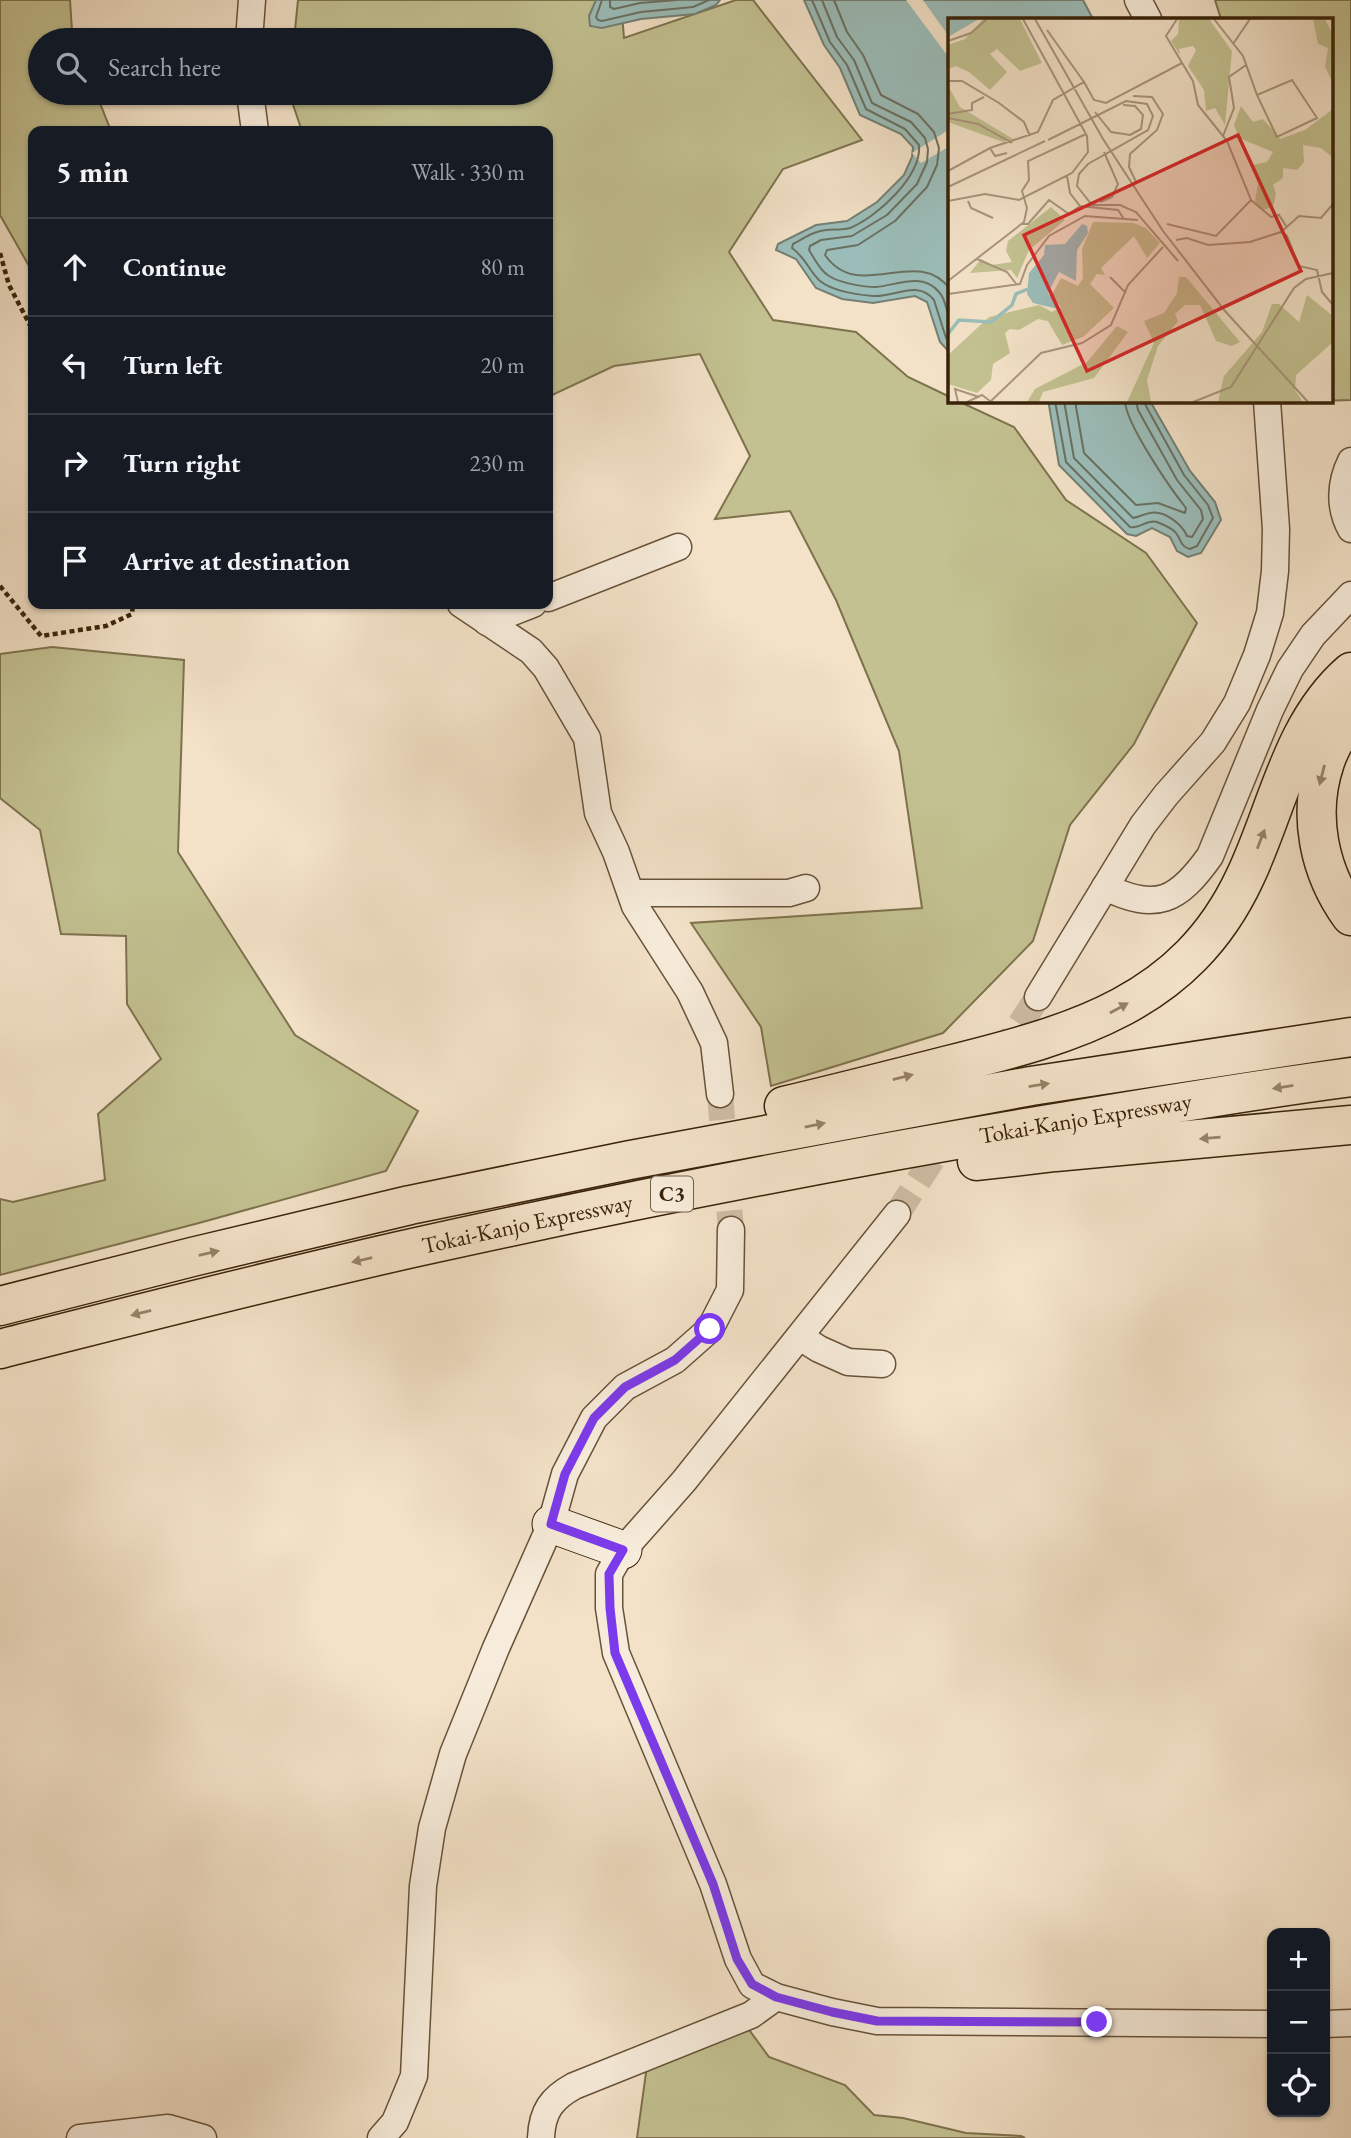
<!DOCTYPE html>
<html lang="en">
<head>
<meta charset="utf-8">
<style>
  :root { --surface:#171b24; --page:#242831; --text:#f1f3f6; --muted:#9ea1a6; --line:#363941 }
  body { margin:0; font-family:"EB Garamond",serif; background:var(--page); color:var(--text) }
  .controls { position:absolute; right:21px; bottom:21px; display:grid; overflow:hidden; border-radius:14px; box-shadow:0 2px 5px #0004 }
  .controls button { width:63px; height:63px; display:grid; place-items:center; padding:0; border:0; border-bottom:2px solid var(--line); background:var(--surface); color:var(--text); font:35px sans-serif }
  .stop { position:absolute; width:21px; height:21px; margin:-16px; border:5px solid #7c3aed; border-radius:50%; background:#fff }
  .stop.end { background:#7c3aed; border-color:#fff; box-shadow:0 2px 7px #0008 }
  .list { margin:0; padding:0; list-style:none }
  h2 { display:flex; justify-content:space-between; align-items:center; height:91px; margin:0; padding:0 28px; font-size:30px }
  h2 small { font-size:23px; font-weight:400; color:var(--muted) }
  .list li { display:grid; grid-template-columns:46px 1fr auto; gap:21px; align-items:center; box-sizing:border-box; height:98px; padding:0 28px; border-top:2px solid var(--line) }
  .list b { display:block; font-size:26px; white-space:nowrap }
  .list em { font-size:23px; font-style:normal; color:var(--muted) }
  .icon { flex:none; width:38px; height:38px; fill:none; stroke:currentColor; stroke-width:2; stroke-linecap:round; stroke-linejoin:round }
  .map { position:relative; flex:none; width:1351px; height:2138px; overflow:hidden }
  .search { position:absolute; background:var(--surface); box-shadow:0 2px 5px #0004; left:28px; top:28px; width:525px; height:77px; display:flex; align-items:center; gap:18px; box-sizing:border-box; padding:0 24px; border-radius:38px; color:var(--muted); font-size:26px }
  .panel { position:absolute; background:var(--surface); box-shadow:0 2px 5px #0004; left:28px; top:126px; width:525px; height:483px; border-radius:14px }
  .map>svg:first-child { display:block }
</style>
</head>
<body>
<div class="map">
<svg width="1351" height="2138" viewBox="0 0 1351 2138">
  <rect width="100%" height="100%" fill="#f3e2c8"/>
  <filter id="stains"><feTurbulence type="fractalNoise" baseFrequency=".00286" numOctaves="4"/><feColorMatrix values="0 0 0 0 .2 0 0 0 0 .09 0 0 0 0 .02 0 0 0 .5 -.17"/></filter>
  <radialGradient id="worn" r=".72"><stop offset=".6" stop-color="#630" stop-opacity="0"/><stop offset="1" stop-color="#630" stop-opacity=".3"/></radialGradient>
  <g fill="#c3c191" stroke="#7e724d" stroke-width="2">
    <polygon points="0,0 70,0 72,31 76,40 40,40 40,93 96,93 111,131 33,131 33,273 0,215"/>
    <polygon points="298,0 621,0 624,38 736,0 753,0 862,140 783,169 729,252 773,320 856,332 908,377 950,397 950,401 958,401 1014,427 1066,500 1146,553 1197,623 1134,744 1070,825 1033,941 943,1033 771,1086 761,1027 691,923 922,908 899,751 836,600 790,511 715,519 750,456 700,354 614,366 548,397 548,131 302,131 289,93 541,93 541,40 294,40"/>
    <polygon points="1215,0 1351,0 1351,400 1320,401 1332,401 1332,19 1221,19"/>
    <polygon points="52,647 184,660 178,852 295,1035 418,1111 386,1171 199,1223 0,1275 0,1199 13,1202 105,1180 98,1114 161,1059 127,1004 126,936 61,934 40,830 0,798 0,654"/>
    <polygon points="747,2027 769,2057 845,2085 874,2115 903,2118 966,2133 1021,2136 1025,2138 637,2138 649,2051"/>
  </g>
  <g fill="#9bbdb9" stroke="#747f73" stroke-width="2">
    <polygon points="596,0 720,0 716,5 695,14 641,19 602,28 590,26 589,16"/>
    <polygon points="804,0 1083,0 1093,19 950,19 950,353 940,342 927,302 915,296 873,303 842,299 816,288 796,259 776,250 778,244 816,225 847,221 877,202 904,175 912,157 913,147 901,134 860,115 840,68 824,45"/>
    <polygon points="1047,401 1150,401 1190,471 1215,502 1221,520 1201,553 1188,557 1177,551 1170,537 1152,528 1136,536 1127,534 1059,465 1049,405"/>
  </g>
  <g fill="#f3e2c8">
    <polygon points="906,0 923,0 950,38 950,59"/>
    <polygon points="950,129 950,146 921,163 912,153"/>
  </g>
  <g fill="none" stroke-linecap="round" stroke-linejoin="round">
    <g stroke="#6a7061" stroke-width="2">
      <polyline points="602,0 596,17 598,20 602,21 641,12 693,7 709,0"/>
      <polyline points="610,0 610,7 614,9 640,3 677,0"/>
      <path d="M812 0 830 42 847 65 866 109 905 129 919 145C922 176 877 217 850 228 840 231 828 228 817 232 809 234 801 240 793 244L792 248C806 258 809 271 820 281 832 291 858 295 873 296 894 298 917 279 934 300L946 338 950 343"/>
      <path d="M822 0 837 37 854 60 872 103 911 122 925 138 928 149 927 162 917 184 887 215 852 236 821 240 810 246 809 250C814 258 820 271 829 276 840 283 863 287 876 287 898 285 922 272 939 292 946 299 947 313 950 323"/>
      <path d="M834 0 847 32 863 55 881 95 918 114 934 132 939 148 937 165 927 187 895 221 858 245 827 250 825 255C859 304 917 244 950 289"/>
      <path d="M1055 401 1066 462 1130 527C1140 529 1147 519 1157 522 1162 524 1173 529 1176 533 1182 541 1180 546 1190 549L1197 546 1213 518 1208 505 1184 475 1146 406 1145 401"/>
      <path d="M1064 401 1074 458 1133 518C1139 517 1144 514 1150 513 1164 510 1182 524 1187 536L1192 537 1203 519 1201 510 1177 480 1138 410 1136 401"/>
      <path d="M1075 401 1084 453 1136 505 1158 503 1185 513 1186 508C1170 488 1126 424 1125 401"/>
    </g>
    <g stroke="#cebca2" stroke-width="26" stroke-dasharray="26 13" stroke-linecap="butt">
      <polyline points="999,1057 1038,997"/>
      <polyline points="720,1094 731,1230"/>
      <polyline points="897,1214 978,1089"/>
    </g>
    <defs>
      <g id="street">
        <polyline points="1138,0 1148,19"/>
        <polyline points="249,40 252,0"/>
        <polyline points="250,93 255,131"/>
        <path d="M1351 461C1340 483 1339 508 1351 529"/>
        <polyline points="548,598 678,547"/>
        <polyline points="461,604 531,651 546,668 587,738 598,813 616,852 635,906 690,992 714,1043 720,1094"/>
        <polyline points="487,622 533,604"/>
        <path d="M1105 887C1157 912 1178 901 1210 856L1270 710 1290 669 1313 635 1351 595"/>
        <polyline points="631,893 789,893 806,888"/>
        <polyline points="1038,997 1143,825 1166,795 1213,742 1237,703 1257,655 1270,613 1275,571 1276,529 1267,401"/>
        <polyline points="897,1214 684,1481 623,1550 609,1574 609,1608 616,1653 713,1884 738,1959 752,1985 776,1997 832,2012 877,2021 1272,2024"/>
        <polyline points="800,1337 819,1349 848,1362 882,1364"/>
        <polyline points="1325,2024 1351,2023"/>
        <polyline points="80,2138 168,2128 203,2138"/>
        <polyline points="381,2138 395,2122 414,2076 423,1886 432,1828 453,1754 496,1648 551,1524 565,1474 594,1418 625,1387 675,1360 710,1329 730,1290 731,1230"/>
        <path d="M541 2138C542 2111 552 2098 574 2086L751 2015 776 1997"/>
      </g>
      <polyline id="secondary" points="551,1524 623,1550"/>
      <g id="highway">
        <path d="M1351 714C1341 729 1331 744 1325 762 1307 815 1319 872 1351 916"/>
        <path d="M784 1106C839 1093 894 1079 949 1065 1073 1034 1186 1004 1245 877 1278 808 1291 724 1351 672"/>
        <polyline points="977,1161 1055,1152 1351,1125"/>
        <polyline points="0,1306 192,1257 410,1205 630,1160 1031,1086 1351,1037"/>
        <path id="s1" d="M0 1349C139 1314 278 1278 417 1247 643 1197 870 1153 1098 1116 1182 1102 1266 1088 1351 1077"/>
      </g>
    </defs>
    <use href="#street" stroke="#685239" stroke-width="29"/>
    <use href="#secondary" stroke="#392209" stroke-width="39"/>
    <use href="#highway" stroke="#392209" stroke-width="41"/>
    <g stroke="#392209" stroke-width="4.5" stroke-dasharray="5 3.5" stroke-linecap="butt">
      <polyline points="0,253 9,285 33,331"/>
      <polyline points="0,586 41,636 106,626 132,614 133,604"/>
    </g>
    <use href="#street" stroke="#f7ecdb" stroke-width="26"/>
    <use href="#secondary" stroke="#f7ecdb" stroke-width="37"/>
    <use href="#highway" stroke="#f3e2c8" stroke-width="38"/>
  </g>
  <defs><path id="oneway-solid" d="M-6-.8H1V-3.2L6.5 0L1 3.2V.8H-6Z" transform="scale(1.75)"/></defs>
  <g fill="#968268">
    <use href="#oneway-solid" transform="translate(1322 775) rotate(104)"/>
    <use href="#oneway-solid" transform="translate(1261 839) rotate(-69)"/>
    <use href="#oneway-solid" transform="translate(1119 1008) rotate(-29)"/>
    <use href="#oneway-solid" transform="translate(903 1077) rotate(-14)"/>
    <use href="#oneway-solid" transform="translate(1039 1085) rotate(-9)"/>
    <use href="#oneway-solid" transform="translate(1283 1087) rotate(171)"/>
    <use href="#oneway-solid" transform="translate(815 1125) rotate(-11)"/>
    <use href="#oneway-solid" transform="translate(1210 1138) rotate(175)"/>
    <use href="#oneway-solid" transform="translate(209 1253) rotate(-13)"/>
    <use href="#oneway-solid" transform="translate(362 1260) rotate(167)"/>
    <use href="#oneway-solid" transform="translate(141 1313) rotate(166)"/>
  </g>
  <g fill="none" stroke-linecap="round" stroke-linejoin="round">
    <polyline stroke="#7c3aed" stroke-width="9" points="710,1329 675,1360 625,1387 594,1418 565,1474 551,1524 623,1550 609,1574 610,1608 615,1653 713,1884 737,1959 752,1984 776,1997 832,2012 877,2021 1097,2022"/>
  </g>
  <g text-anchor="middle" stroke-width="7" stroke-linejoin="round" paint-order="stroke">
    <rect fill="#f7ecdb" stroke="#725f48" stroke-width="2" x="651" y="1176.5" width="42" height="35" rx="5"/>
    <g font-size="21" font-weight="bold" fill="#392209">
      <text x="672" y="1201">C3</text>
    </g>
    <g font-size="23" fill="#392209" stroke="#f7ecdb">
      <text dy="8" stroke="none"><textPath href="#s1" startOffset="1110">Tokai-Kanjo Expressway</textPath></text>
      <text dy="8" stroke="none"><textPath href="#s1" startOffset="542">Tokai-Kanjo Expressway</textPath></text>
    </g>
  </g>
  <g transform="translate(948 18)">
    <rect width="385" height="385" fill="#f3e2c8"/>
    <path d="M35 1H72L94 45 72 53 49 31 42 36 59 54 42 72 21 54 8 48 0 51V27L17 21ZM231 1H261L284 33 277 107 267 90 258 93 256 72 240 48 248 32 245 28 231 31 232 37 223 23 230 16ZM365 1H377L385 17V65L377 49 380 30 370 26ZM0 68 12 89 65 121 55 124 0 104ZM293 88 305 104 315 101 332 121 357 112 385 91V140L373 130 355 127 356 144 349 152 335 150V160L325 167 328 176 325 189 314 192 307 183 310 166 305 147 319 144 325 134 291 120 286 107ZM103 189 117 202 81 232 69 260 63 252 22 255 33 241 43 247 64 244 58 233 60 223ZM145 204 185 205 198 210 212 225 199 240 186 218 153 250 157 257 149 256 142 266 166 290 135 319 114 327 100 303 90 301 71 312 62 311 57 315 62 335 45 346 43 362 29 375 0 366V337L41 299 91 287 104 294 113 289 103 278 113 260 130 268 135 260 134 231ZM231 259H238L292 324 284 328 268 323 252 287H237L227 296 230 303 210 328 199 362 203 384H179L206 325 196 303 216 295 229 275ZM359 277 385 298V324L348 357 347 372 355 384H270L276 358 314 314 324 286H331L351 304ZM169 308 180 314 146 360 95 374 91 384H79L87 371 139 344Z" fill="#c3c191"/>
    <path d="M0 1H31L0 19ZM134 206 139 208 140 215 129 232 128 263 111 254 100 275 114 292 85 285 79 276 81 255 96 237 97 227 117 226Z" fill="#9bbdb9"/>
    <path fill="none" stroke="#9bbdb9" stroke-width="3.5" d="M0 316 11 302 43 304 64 287 68 276 80 271"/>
    <path fill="none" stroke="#a9957c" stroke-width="2" d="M87 1 155 121 215 213 277 293 360 384M229 1 218 18 245 63 250 87 279 123 303 182 323 199 331 197 338 208M266 1 295 38 309 77M99 12 136 64M0 23 23 15 39 1M285 26 302 1M344 62 369 100 329 119 309 77ZM0 63H14L51 85 76 104 82 118M185 78 204 79 215 96 209 112 182 136 181 149 189 166M147 94 163 114 182 117 193 111 195 97 187 88 175 87M0 96 24 92V85L36 79M0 100 30 106 64 125M275 118 286 90 281 59 298 47M100 122 178 83 199 86 205 98 200 112 140 146 131 156 129 168 144 187H172L188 194 230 243M42 130 47 138 59 135M0 153 42 130 90 114 105 82 136 64 146 82 158 85 234 45M119 158 122 175 132 188 170 192 176 201M0 169 97 123M0 183 37 176 71 182 124 155 140 134 139 118 75 1M20 183 23 190 45 200M152 184 164 179 170 166 156 134M74 206H80L101 182 121 196 132 188M219 206 268 218 303 182M333 214 339 218 351 248 369 252 374 274 385 287M228 222 239 220 260 227 302 224 333 214 351 198 373 200 385 186M29 241 59 254 69 267M162 259 178 275M0 263 76 204 79 190 74 173 81 162 80 143 138 116M0 276 72 266 79 247 101 218 137 198 190 202M10 384 7 371 31 379M19 384 34 377 42 383M42 384 93 335 134 325 163 307 180 267 215 229M245 384 283 369 346 270 358 261 385 255"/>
    <path fill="#d62828" fill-opacity="0.15" stroke="#d62828" stroke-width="3.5" d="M290 117 353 253 139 353 76 217Z"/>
    <rect width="385" height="385" fill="none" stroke="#392209" stroke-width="3.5"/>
  </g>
  <rect width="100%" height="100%" filter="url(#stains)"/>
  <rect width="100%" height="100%" fill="url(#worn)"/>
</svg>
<div class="controls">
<button>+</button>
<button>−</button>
<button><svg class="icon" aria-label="locate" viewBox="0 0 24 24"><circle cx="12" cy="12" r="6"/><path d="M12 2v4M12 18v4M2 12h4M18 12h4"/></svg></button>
</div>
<div class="stop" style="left:710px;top:1329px"></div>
<div class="stop end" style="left:1097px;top:2022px"></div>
<div class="search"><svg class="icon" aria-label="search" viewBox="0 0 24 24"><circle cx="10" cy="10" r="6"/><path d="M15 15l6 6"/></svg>Search here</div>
<section class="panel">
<h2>5 min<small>Walk · 330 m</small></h2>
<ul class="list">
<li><svg class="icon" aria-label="ahead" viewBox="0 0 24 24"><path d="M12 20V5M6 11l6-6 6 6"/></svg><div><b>Continue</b></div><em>80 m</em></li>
<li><svg class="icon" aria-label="left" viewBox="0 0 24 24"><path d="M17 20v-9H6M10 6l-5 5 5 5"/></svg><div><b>Turn left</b></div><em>20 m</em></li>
<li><svg class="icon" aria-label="right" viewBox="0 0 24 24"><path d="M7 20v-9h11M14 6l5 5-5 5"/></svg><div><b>Turn right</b></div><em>230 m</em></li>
<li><svg class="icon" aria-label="arrive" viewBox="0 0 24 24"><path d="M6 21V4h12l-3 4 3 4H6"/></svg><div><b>Arrive at destination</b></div></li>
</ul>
</section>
</div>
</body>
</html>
